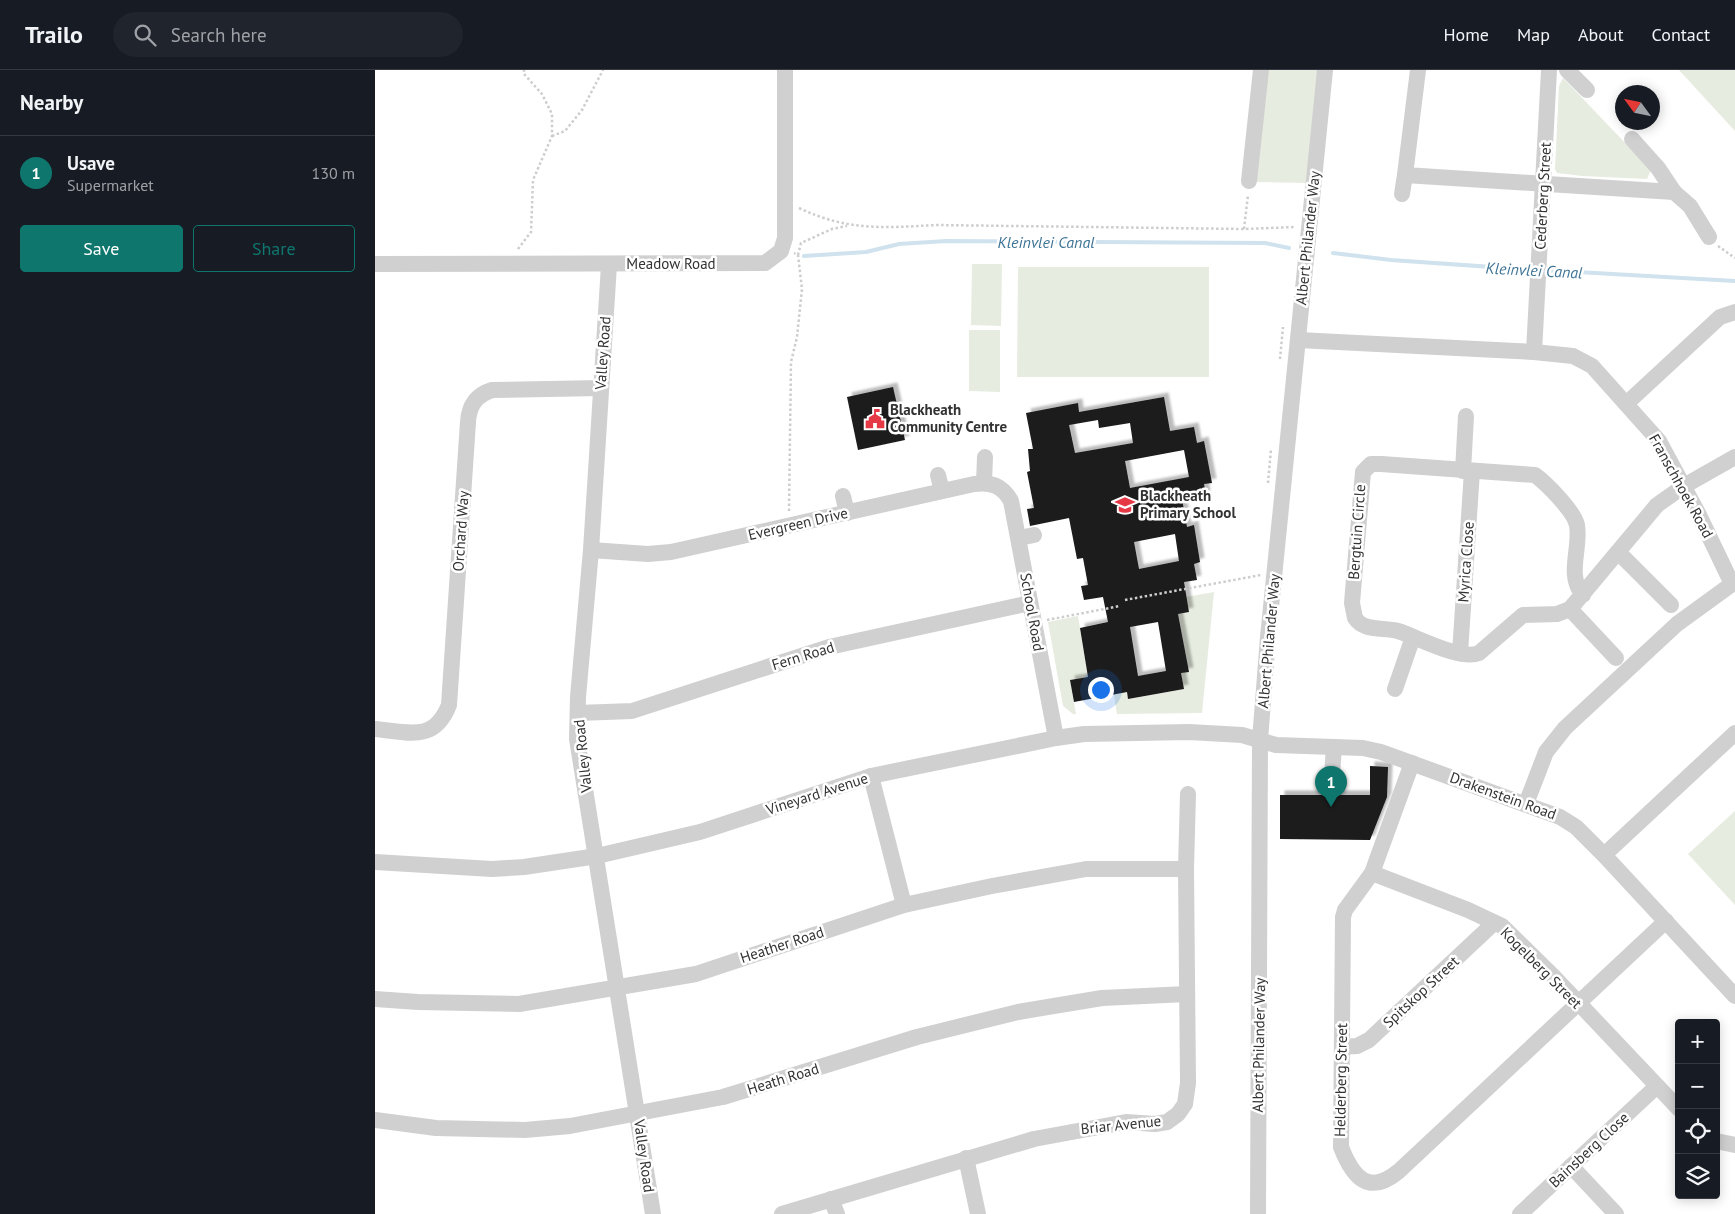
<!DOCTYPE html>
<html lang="en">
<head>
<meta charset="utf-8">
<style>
  :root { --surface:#171b24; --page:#20242c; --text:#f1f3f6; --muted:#9ea1a6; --line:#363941; --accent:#0f766e }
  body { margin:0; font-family:"PT Sans",sans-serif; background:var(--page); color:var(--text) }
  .controls { position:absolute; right:15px; bottom:15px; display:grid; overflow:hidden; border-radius:5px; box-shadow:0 2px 12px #0003 }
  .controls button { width:45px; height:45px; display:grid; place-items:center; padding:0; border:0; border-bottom:1px solid var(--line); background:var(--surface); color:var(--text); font:25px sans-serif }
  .compass { position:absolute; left:1240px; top:15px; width:45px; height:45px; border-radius:50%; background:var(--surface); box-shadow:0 2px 12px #0003; rotate:303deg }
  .you { position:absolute; left:725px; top:619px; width:18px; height:18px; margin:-12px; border:4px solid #fff; border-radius:50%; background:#1a73e8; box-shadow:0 0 0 8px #1a73e833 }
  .badge { display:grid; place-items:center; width:32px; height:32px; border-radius:50%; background:var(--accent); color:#fff; font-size:16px; font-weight:700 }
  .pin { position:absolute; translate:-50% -41px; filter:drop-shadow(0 1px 2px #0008) }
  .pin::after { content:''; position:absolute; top:26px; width:18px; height:15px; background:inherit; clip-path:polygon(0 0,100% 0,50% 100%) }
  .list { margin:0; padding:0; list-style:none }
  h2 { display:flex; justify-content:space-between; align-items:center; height:65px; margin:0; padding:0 20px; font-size:21px }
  h2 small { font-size:16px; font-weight:400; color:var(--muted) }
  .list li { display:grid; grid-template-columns:32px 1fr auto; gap:15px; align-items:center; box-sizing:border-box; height:75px; padding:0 20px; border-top:1px solid var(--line) }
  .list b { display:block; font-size:19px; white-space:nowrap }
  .list p { margin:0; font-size:16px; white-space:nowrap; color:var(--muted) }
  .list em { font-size:16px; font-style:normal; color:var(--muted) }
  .actions { display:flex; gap:10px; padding:15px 20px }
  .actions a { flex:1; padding:11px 0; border:1px solid var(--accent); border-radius:5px; text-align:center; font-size:18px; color:var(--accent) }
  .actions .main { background:var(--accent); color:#fff }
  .icon { flex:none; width:28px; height:28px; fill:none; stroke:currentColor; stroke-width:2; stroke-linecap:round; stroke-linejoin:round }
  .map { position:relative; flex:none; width:1360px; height:1144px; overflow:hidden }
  header { display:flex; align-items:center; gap:30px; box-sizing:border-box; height:70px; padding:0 25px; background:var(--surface); border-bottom:1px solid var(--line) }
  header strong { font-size:24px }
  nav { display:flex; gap:28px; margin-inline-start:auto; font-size:18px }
  .search { width:350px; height:45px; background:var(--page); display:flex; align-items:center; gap:12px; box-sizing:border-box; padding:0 18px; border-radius:28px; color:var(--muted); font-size:19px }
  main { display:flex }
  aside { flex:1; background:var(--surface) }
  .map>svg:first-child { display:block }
</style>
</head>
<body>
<header>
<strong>Trailo</strong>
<div class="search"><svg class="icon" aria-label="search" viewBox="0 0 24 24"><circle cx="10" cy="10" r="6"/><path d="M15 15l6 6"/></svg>Search here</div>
<nav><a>Home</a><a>Map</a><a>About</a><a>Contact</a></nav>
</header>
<main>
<aside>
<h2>Nearby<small></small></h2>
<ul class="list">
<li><span class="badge">1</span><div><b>Usave</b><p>Supermarket</p></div><em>130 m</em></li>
</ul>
<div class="actions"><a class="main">Save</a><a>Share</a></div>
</aside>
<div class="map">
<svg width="1360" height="1144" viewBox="0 0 1360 1144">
  <defs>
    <filter id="shadow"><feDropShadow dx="4.5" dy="-4.5" stdDeviation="1" flood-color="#0004"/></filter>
  </defs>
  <rect width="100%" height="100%" fill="#fff"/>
  <g fill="#e6ecdf">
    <polygon points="891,0 944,0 932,113 878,112"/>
    <polygon points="1304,0 1360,0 1360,61"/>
    <polygon points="1188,8 1276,100 1272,109 1207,106 1182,103 1180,99 1184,16"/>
    <polygon points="597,194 627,194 626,256 596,255"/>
    <polygon points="643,197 834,197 834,307 642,307"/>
    <polygon points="594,260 625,260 625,322 594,321"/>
    <polygon points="839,522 827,643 742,644 737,614 750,613 753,629 809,619 806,603 813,601 804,547 801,545 814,542 811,527"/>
    <polygon points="703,546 713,607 695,610 701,644 698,644 688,636 673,552"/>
    <polygon points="1360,741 1360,835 1313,784"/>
  </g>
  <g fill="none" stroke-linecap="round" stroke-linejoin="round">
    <g stroke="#cfe2ee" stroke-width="4">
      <polyline points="958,183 1016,190 1160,200"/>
      <polyline points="429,186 491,182 524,174 571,171 890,173 914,178"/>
      <polyline points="1167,200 1360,211"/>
    </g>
  </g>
  <g fill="#1a1a1a" fill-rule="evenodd" filter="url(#shadow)">
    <polygon points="518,317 530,370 483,380 472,327"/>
    <path d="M789 327 795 361 819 357 822 373 829 371 837 413 829 414 831 425 807 429 812 457 819 455 825 492 819 494 822 510 809 512 814 542 803 544 814 602 806 603 809 619 753 629 752 622 699 632 695 610 713 607 705 558 733 552 728 527 709 530 706 516 713 515 708 488 702 489 694 448 655 456 652 439 659 438 652 402 655 401 653 379H658L651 343 703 333 704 342ZM723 350 724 358 755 353 758 373 700 383 694 355ZM809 380 814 407 755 418 750 391ZM800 464 804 491 764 499 759 472ZM783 552 791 601 763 606 755 557Z"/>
    <polygon points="995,696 1013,697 1012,727 995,770 905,769 905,725 949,725 956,729 964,725 995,725"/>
  </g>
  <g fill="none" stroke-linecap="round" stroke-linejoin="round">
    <g stroke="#cdcdcd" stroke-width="2.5" stroke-dasharray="2.5 2.5" stroke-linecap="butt">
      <polyline points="177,66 190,61 207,40 228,0"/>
      <path d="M424 138C472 161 509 158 561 155L869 159 920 157"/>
      <polyline points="869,159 873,125"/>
      <polyline points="1343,176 1360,188"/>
      <polyline points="143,179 156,162 158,110 177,66 177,44 167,24 149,4 149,0"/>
      <polyline points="423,185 426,173 457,159 472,156"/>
      <polyline points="905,289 908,257"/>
      <polyline points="893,413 896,379"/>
      <polyline points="414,441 416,292 422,267 427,219 423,185 419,183"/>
      <polyline points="750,530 886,505"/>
      <polyline points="672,550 745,536"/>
    </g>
    <g stroke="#d0d0d0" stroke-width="16">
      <polyline points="1043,0 1030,105 1299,122 1315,136 1334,167"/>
      <polyline points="1192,0 1212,20"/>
      <polyline points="1257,69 1283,98 1299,122"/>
      <polyline points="874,111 886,0"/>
      <polyline points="1027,124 1030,105"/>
      <polyline points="0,194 390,193 406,181 410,168 410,0"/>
      <polyline points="234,195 216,480 203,627 202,669 278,1144"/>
      <polyline points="923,270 1159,282 1198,286 1217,296 1284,371 1323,443 1357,514"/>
      <polyline points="1159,282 1174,0"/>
      <polyline points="1252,333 1345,247 1360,242"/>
      <polyline points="1088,401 1091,346"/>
      <polyline points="563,405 567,421"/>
      <polyline points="609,413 610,387"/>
      <polyline points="468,426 472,443"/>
      <polyline points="644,468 659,465"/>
      <path d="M216 480 273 484 296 482 599 414C616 412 627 415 636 431L681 668"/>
      <polyline points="1243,482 1296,535"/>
      <path d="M1208 525C1191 505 1206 479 1202 455 1199 441 1171 413 1160 405L1006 394H996L988 402 977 533 980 548C989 562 1009 557 1023 561 1042 567 1086 591 1104 583L1148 545 1182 544 1195 539 1282 435 1309 416 1360 387"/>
      <polyline points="1195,539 1241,588"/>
      <polyline points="1085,583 1097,401"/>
      <polyline points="1020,619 1038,567"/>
      <polyline points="203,643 257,641 454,577 655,533"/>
      <path d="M0 659C33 662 59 673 74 635L93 352C94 336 101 325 117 320L226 318"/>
      <path d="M1037 693 997 803 970 840 968 847 966 1077C978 1108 994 1126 1024 1101L1291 851"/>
      <polyline points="496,706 529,835"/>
      <polyline points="956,719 959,677"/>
      <polyline points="1151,734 1171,682 1190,658 1302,554 1357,514"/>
      <polyline points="1229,785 1360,663"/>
      <polyline points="0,792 117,799 149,797 222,786 325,762 496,706 681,668 709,664 814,662 867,665 901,675 988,678 1006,682 1185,747 1201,757 1229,785 1360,926"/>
      <polyline points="997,803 1093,840 1127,856 1179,907 1304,1039"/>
      <polyline points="0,929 43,932 144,934 321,904 529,835 617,816 711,799 811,799"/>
      <polyline points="967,977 982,976 994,970 1119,853"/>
      <polyline points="0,1050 61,1058 150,1060 195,1056 348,1027 542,967 643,942 727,928 812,924"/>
      <polyline points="1341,1071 1360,1075"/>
      <polyline points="591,1088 603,1144"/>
      <polyline points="1196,1096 1241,1144"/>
      <polyline points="456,1129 462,1144"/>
      <polyline points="407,1144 659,1069 751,1052 780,1054 792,1052 803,1044 810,1034 813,1013 811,799 813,724"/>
      <polyline points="883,1144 885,670 893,567 950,0"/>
      <polyline points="1145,1144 1282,1016"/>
    </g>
  </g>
  <defs>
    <symbol id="civic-bare" viewBox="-9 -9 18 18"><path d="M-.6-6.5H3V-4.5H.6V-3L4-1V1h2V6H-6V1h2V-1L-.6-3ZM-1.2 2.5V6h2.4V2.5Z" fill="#e63946" stroke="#fff" stroke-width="2.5" paint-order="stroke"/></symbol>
    <symbol id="school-bare" viewBox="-9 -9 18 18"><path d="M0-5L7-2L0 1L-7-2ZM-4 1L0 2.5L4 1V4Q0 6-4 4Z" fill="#e63946" stroke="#fff" stroke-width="2.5" paint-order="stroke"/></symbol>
  </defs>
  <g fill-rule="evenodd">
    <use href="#civic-bare" x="486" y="335" width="28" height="28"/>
    <use href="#school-bare" x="736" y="421" width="28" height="28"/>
  </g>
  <g text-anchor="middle" stroke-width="5" stroke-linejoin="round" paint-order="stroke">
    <g font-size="15" fill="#333" stroke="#fff">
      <text transform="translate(1168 126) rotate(-87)" y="5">Cederberg Street</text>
      <text transform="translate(933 168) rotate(-84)" y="5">Albert Philander Way</text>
      <text x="296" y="199">Meadow Road</text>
      <text transform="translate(228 283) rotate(-86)" y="5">Valley Road</text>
      <text transform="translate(1306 416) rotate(61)" y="5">Franschhoek Road</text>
      <text transform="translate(423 454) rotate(-13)" y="5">Evergreen Drive</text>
      <text transform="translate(86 461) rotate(-86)" y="5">Orchard Way</text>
      <text transform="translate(982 462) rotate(-86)" y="5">Bergtuin Circle</text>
      <text transform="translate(1091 492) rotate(-86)" y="5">Myrica Close</text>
      <text transform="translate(657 542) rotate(80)" y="5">School Road</text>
      <text transform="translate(894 571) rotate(-85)" y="5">Albert Philander Way</text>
      <text transform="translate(428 586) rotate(-17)" y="5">Fern Road</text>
      <text transform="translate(208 686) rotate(-96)" y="5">Valley Road</text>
      <text transform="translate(442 724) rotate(-18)" y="5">Vineyard Avenue</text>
      <text transform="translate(1128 726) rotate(20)" y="5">Drakenstein Road</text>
      <text transform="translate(407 875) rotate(-18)" y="5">Heather Road</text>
      <text transform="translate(1166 898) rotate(45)" y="5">Kogelberg Street</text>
      <text transform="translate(1046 922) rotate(-43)" y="5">Spitskop Street</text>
      <text transform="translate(884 975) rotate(-89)" y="5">Albert Philander Way</text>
      <text transform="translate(408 1009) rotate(-17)" y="5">Heath Road</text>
      <text transform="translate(966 1010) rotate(-89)" y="5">Helderberg Street</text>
      <text transform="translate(746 1055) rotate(-6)" y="5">Briar Avenue</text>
      <text transform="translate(1214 1080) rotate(-43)" y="5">Bainsberg Close</text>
      <text transform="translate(269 1086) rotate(82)" y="5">Valley Road</text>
    </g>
    <g font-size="15" font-weight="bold" fill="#333" stroke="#fff" text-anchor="start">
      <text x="515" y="345">Blackheath<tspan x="515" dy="17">Community Centre</tspan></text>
      <text x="765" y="431">Blackheath<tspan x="765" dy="17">Primary School</tspan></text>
    </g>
    <g font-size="16" font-style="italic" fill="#3f7597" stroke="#fff">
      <text x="671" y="178">Kleinvlei Canal</text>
      <text transform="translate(1159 200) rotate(3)" y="6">Kleinvlei Canal</text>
    </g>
  </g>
</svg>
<div class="controls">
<button>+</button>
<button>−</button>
<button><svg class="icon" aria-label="locate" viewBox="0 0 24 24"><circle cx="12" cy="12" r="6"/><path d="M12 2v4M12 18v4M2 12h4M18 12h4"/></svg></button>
<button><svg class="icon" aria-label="layers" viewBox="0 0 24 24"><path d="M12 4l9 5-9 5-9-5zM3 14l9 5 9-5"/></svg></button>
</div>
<svg class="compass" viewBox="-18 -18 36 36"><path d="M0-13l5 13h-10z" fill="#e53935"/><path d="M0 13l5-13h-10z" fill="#9ea1a6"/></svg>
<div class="you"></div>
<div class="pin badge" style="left:956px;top:737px">1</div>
</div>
</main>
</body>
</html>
